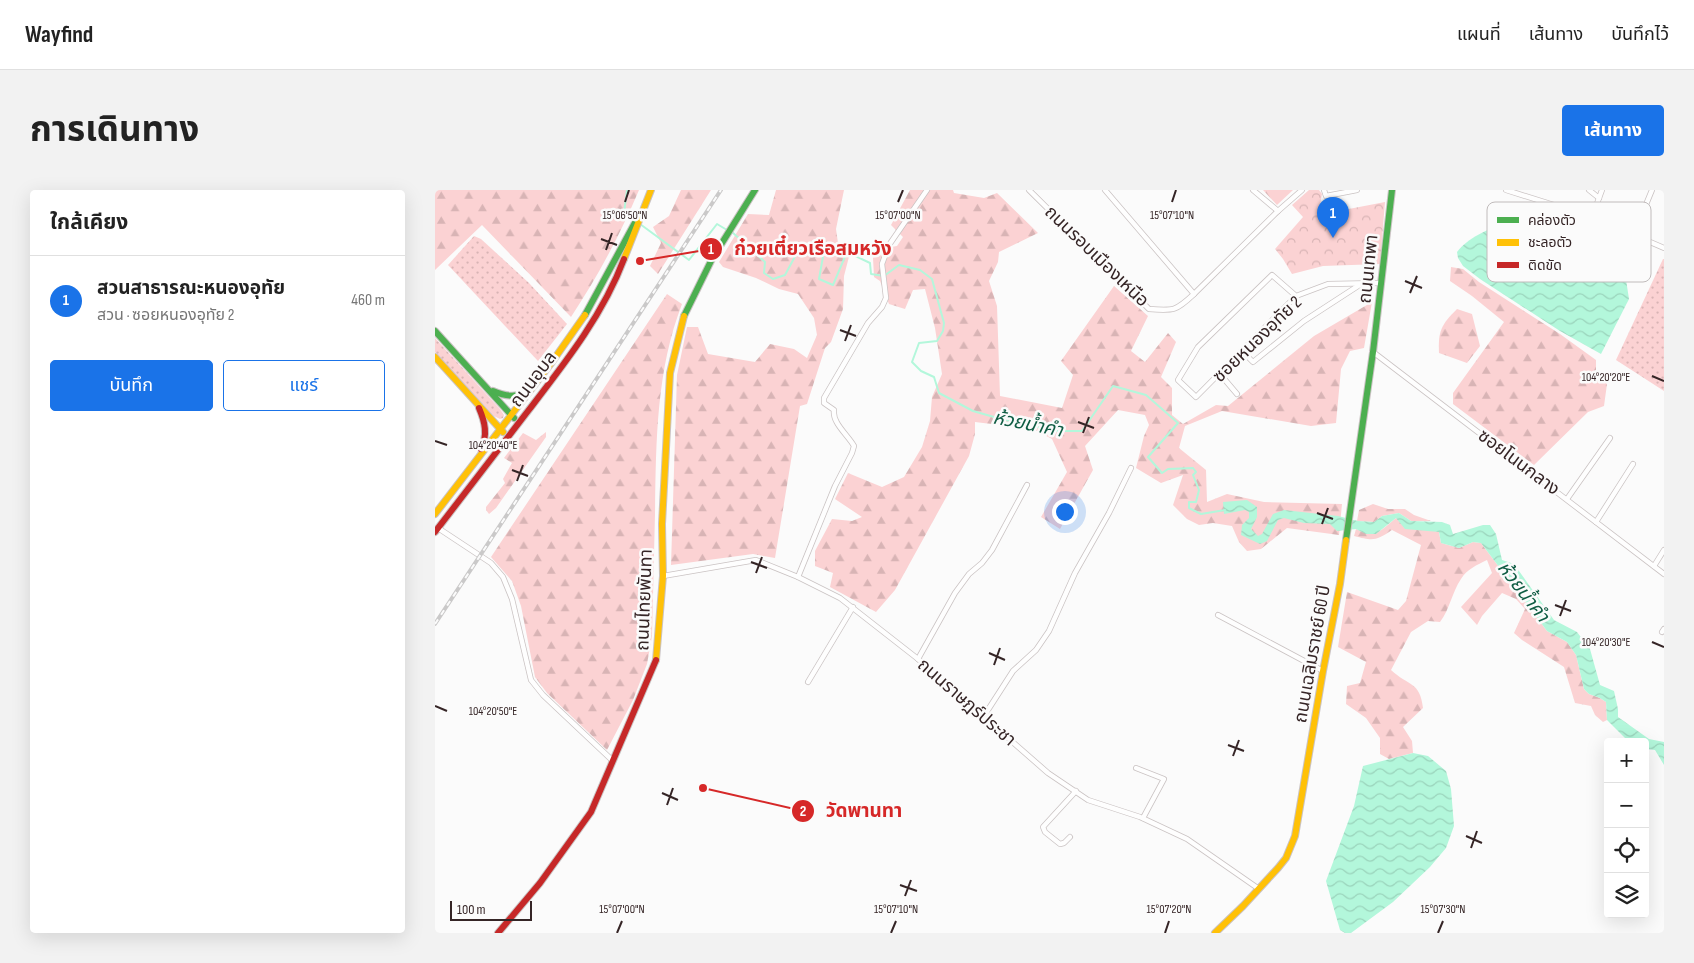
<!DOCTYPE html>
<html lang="th">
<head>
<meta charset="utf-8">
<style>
  :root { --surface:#fff; --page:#f2f2f2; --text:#222; --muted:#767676; --line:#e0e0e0; --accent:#1a73e8 }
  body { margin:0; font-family:"Sofia Sans Condensed","Noto Sans Thai",sans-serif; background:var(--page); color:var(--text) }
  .controls { position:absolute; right:15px; bottom:15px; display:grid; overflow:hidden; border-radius:5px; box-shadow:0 5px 20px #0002 }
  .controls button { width:45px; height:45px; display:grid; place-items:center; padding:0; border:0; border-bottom:1px solid var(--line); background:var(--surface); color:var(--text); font:25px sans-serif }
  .scale { position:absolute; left:15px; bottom:12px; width:82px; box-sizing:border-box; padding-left:5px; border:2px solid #352526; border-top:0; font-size:14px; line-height:18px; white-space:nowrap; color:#352526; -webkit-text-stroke:4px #fbfbfb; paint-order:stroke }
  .you { position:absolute; left:629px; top:321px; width:18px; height:18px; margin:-12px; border:4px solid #fff; border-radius:50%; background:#1a73e8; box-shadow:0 0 0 8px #1a73e833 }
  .badge { display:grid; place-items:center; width:32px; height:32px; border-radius:50%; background:var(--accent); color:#fff; font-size:16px; font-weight:700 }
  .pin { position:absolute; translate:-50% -41px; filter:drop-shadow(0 1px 2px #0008) }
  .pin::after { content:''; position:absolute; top:26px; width:18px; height:15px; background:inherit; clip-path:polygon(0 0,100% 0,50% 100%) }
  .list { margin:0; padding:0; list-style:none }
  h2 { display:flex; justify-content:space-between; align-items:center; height:65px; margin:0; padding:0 20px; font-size:21px }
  h2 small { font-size:16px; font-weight:400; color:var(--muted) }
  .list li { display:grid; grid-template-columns:32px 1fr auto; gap:15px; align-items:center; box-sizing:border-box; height:90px; padding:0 20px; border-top:1px solid var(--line) }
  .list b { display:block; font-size:19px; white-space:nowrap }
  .list p { margin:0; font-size:16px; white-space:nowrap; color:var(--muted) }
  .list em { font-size:16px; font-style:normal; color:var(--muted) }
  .actions { display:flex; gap:10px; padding:15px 20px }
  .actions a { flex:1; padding:11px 0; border:1px solid var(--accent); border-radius:5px; text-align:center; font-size:18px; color:var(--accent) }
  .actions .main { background:var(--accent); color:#fff }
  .icon { flex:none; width:28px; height:28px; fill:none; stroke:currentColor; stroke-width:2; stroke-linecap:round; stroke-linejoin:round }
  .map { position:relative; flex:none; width:1229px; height:743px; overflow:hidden; border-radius:5px }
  header { display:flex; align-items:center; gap:30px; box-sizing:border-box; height:70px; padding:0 25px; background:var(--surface); border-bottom:1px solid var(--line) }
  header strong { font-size:24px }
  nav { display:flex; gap:28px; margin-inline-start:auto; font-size:18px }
  .intro { display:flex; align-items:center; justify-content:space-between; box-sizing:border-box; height:120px; padding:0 30px }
  h1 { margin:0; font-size:35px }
  .button { padding:12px 22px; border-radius:5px; background:var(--accent); color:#fff; font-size:18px; font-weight:700 }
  main { display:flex; gap:30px; padding:0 30px }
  aside { flex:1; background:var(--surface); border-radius:5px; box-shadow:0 5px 20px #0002 }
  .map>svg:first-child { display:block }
</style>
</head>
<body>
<header>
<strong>Wayfind</strong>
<nav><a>แผนที่</a><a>เส้นทาง</a><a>บันทึกไว้</a></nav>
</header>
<div class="intro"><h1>การเดินทาง</h1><a class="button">เส้นทาง</a></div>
<main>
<aside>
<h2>ใกล้เคียง<small></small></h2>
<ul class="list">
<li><span class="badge">1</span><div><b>สวนสาธารณะหนองอุทัย</b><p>สวน · ซอยหนองอุทัย 2</p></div><em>460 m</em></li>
</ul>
<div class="actions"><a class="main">บันทึก</a><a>แชร์</a></div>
</aside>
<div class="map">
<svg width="1229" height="743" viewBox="0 0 1229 743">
  <defs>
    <pattern id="grass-dots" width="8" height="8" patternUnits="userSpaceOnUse" patternTransform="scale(1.25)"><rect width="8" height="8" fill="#fbd2d3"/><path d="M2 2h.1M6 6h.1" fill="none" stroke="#d8b4b5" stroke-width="1.8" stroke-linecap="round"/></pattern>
    <pattern id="forest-firs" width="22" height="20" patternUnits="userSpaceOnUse" patternTransform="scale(1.25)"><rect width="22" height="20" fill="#fbd2d3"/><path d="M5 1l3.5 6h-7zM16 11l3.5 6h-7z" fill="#d8b4b5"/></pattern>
    <pattern id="park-crowns" width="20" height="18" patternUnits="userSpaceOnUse" patternTransform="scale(1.25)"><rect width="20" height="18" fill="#fbd2d3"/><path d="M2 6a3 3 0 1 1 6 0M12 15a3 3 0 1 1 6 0" fill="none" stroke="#d8b4b5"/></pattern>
    <pattern id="water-waves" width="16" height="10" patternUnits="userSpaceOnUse" patternTransform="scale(1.25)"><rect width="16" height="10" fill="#b3f7db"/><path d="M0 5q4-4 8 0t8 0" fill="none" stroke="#9bd4bc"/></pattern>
  </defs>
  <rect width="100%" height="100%" fill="#fbfbfb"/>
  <g fill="url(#grass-dots)">
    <polygon points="39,46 46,49 94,93 132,134 103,171 13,75"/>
    <polygon points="1228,69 1229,69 1229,201 1181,170"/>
    <polygon points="0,148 65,219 69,225 68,228 65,229 59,226 0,162"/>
  </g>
  <g fill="url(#forest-firs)">
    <path d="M0 0H204C185 45 163 86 136 127L47 35 0 80Z"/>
    <polygon points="246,0 276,0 223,84 215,76 226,53 218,37 234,26"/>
    <polygon points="341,0 409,0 401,39 403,53 416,59 409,86 408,119 396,152 390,158 372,214 365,216 340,368 318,364 236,375 242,185 252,137 263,137 273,164 320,172 335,154 359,159 372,168 382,145 379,128 363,104 344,99 321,88 288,77 284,72 313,24 334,25"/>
    <polygon points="475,0 518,0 519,3 549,8 562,3 603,43 564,62 563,72 554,91 562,116 565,206 627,218 638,185 626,171 679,96 713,126 696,161 710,172 733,143 741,152 726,187 737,198 737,225 748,234 781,215 793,216 879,146 937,112 929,158 915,161 906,179 901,233 876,236 787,221 750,236 744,258 771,280 772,312 792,304 829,312 907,314 904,345 852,338 826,359 812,361 804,352 797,336 778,333 764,335 752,329 738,315 748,285 726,293 701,278 709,246 714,235 710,225 683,220 650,256 658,280 625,339 606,327 632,282 617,249 598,239 540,232 540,244 534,266 460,400 441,422 395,397 398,383 380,376 380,361 397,329 417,331 427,327 400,309 413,283 447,297 469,287 487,257 495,231 497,207 507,184 500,138 490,99 478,100 470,119 454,114 445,91 439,87 438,68 445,59 462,56 468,47 456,35"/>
    <polygon points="828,0 858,0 842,15"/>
    <polygon points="1016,77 1028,79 1044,92 1125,144 1161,170 1161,181 1172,194 1169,216 1153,222 1099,275 1018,214 1018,203 1069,132 1037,106 1015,91"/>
    <path d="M232 104 247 114C221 181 221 253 220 324 219 365 218 405 217 446L212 474 198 510 172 560 112 503 100 487 86 416 77 391 56 367Z"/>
    <path d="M1022 119 1037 124 1045 156 1032 173 1004 163C1003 141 1006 135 1022 119Z"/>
    <polygon points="111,242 111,247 61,318 54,324 51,320 51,317 70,293 68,289 77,273 69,268 88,243 101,250"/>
    <polygon points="938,314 953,319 970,319 979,325 996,331 976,331 964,323 947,326 939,332 922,331 924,320"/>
    <path d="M961 328 1004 342 1006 353 1024 358 1038 352 1046 353 1112 441 1132 452 1141 465 1149 499 1154 504 1165 508 1171 512 1172 530 1168 532 1160 525 1156 516 1140 513 1129 477 1087 450 1079 443 1090 419 1081 409 1067 403 1047 426 1042 435 1026 417 1057 383 1052 370C1042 375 1032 379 1026 389 1017 402 1015 419 1005 432L993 431 976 442 956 480C973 496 985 491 988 518L968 537 977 551 978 563 954 569 945 564V548L931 528 911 514 912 496 925 493 931 472 903 457 912 402 963 420 971 411 986 355 957 340C941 351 938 351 919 346L921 339C941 349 945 341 961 328Z"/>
  </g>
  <polygon fill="url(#park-crowns)" points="874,0 884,0 887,4 884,21 888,24 950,12 945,74 888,76 857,84 848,69 840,59 868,27 857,15"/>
  <g fill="url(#water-waves)">
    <path d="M1070 33 1099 39 1140 55 1181 73 1190 83 1194 109 1166 164 1125 141 1045 89 1028 76 1023 68 1022 62C1032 48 1054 39 1070 33Z"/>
    <polygon points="812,310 822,317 822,327 816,339 823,346 827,344 838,324 849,320 903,326 923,331 939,332 947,326 964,323 976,331 1007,332 1015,335 1018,344 1048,335 1055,335 1061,344 1067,370 1079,374 1119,430 1142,442 1155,459 1165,495 1179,501 1183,519 1183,527 1214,549 1229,552 1229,575 1220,560 1210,559 1210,552 1194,552 1172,530 1171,512 1165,508 1154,504 1149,499 1141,465 1132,452 1112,441 1046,353 1038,352 1024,358 1006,353 1004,342 970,339 961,328 941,344 931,344 921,339 902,341 895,334 869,333 849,328 843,330 832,351 825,354 806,345 807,335 814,328 814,322 810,320 789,324 788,312"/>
    <polygon points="978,563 993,566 1011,581 1016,599 1019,636 1011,658 995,677 958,712 916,743 910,743 905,740 891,691 919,616 928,576"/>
  </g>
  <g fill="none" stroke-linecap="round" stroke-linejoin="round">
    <g stroke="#b3f7db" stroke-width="2">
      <polyline points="192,0 189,23 199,30"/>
      <polyline points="205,34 254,70 282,34 292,40"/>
      <polyline points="297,42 330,72 329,83 338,89 350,85 364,59 378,52 389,61 384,89 398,95 412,62 435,73 436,84 449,86 464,75 485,80 497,89 509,133 508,141 502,151 484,153 477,172 486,181 499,187 504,203 538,221 566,229 620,241 647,241 678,196 711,205 743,233 713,267 727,283 733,279 758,278 761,282 758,285 764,300 761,312 754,312 754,318 766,324 790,320"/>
    </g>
    <defs>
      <g id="street">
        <path d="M594 0 714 119C739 121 741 121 759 104L843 21 867 0"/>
        <polyline points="670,0 759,104"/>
        <polyline points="818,0 843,21"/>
        <polyline points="889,0 891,6 922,0"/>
        <polyline points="1071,0 1157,27 1229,58"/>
        <polyline points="1154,0 1164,8"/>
        <polyline points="1157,27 1167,0"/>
        <polyline points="1198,46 1217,0"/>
        <polyline points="861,106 837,85 763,157 743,190 761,207 861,106 893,94 946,93"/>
        <polyline points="807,161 818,172 869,131 926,94"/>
        <polyline points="938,162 1229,384"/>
        <polyline points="785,184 802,204"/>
        <polyline points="1132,309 1175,248"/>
        <polyline points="1161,332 1198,274"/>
        <polyline points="3,338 56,373 68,387 77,409 96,490 108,505 178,571"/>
        <polyline points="1219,376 1229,360"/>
        <polyline points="228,386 321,370 363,387 405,408 483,469 613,583 653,610 705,627 752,649 824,699"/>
        <path d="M363 387 400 296 417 263 419 256C413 245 397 233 399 220L389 213V208L433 133 447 117 451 108 447 74 454 55 492 0"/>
        <polyline points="783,425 888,481"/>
        <polyline points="1227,442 1229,439"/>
        <polyline points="483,469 520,403 534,384 547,373 557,360 592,295"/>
        <polyline points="373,492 418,417"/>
        <polyline points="549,526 578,481 601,460 614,441 640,383 674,323 696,278"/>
        <polyline points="701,578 729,589 708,628"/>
        <polyline points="635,647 629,653 625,654 610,642 608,637 641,601"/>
      </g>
      <g id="fast">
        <polyline points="150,125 202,29"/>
        <polyline points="249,126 277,69 320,0"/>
        <polyline points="0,141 79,228"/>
        <path d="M58 201C70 206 80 208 92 202"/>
        <polyline points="911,350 938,162 957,0"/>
      </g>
      <g id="slow">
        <polyline points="189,69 216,0"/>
        <polyline points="0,167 68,242"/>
        <polyline points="0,324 117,172 150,125"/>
        <polyline points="221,470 228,386 227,334 235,183 249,126"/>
        <polyline points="780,743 808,716 843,678 851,668 860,646 888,481 905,394 911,350"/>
      </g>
      <g id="jam">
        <path d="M44 218C50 232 53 245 46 259"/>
        <path d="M0 342C31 302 62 261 93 221 130 173 168 125 189 69"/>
        <polyline points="63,743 105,693 156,622 221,470"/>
      </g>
    </defs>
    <use href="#street" stroke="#cac3c3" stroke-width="6"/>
    <use href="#fast" stroke="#cac3c3" stroke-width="8"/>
    <use href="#slow" stroke="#cac3c3" stroke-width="8"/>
    <use href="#jam" stroke="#cac3c3" stroke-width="8"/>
    <use href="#street" stroke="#fefefe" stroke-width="4.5"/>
    <use href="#fast" stroke="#4caf50" stroke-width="6"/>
    <use href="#slow" stroke="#ffc107" stroke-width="6"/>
    <use href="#jam" stroke="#c62828" stroke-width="6"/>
    <defs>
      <polyline id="rail" points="0,434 286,0"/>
    </defs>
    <use href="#rail" stroke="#cac9c9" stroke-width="4"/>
    <use href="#rail" stroke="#fbfbfb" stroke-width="2" stroke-dasharray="5.5" stroke-linecap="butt"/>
  </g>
  <path fill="none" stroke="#352526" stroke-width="2" d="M190 12 194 0M463 12 468 0M737 12 741 0M166 49 182 55M171 60 177 43M970 91 987 98M975 103 982 86M405 140 421 146M410 151 416 135M1217 186 1229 191M643 232 659 238M648 243 654 227M0 251 12 255M77 280 93 286M82 291 88 275M882 323 898 329M887 334 893 318M316 372 332 378M321 383 327 367M1120 415 1136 421M1125 426 1131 410M1217 452 1229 457M554 463 570 470M559 475 565 458M0 516 12 521M793 555 809 561M798 566 804 550M227 603 243 610M232 615 238 598M1031 646 1047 653M1036 658 1042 641M465 695 482 701M470 706 476 690M182 743 187 731M456 743 461 731M730 743 734 731M1003 743 1008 731"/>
  <g text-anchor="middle" stroke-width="5" stroke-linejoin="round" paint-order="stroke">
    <g font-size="18" fill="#352526" stroke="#fbfbfb">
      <text transform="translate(662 66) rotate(44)" y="6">ถนนรอบเมืองเหนือ</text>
      <text transform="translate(933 79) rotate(-84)" y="6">ถนนเทพา</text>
      <text transform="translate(822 149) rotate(-44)" y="6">ซอยหนองอุทัย 2</text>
      <text transform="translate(98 189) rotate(-53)" y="6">ถนนอุบล</text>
      <text transform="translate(1084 272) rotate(37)" y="6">ซอยโนนกลาง</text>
      <text transform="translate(209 410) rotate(-88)" y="6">ถนนไทยพันทา</text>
      <text transform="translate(877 464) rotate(-80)" y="6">ถนนเฉลิมราชย์ 60 ปี</text>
      <text transform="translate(532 512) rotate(41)" y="6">ถนนราษฎร์ประชา</text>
    </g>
    <g font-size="19" font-style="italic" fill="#105d44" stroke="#fbfbfb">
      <text transform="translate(593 233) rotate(11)" y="7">ห้วยน้ำคำ</text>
      <text transform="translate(1089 401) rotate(52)" y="7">ห้วยน้ำคำ</text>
    </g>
  </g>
  <rect x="1052" y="12" width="164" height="80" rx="8" fill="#fbfbfb" stroke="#c0bbbb" stroke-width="1"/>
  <rect x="1062" y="27" width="22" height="6" fill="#4caf50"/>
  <rect x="1062" y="49" width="22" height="7" fill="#ffc107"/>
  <rect x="1062" y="72" width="22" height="6" fill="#c62828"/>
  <g font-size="14" fill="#352526">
    <text x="1093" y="35">คล่องตัว</text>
    <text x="1093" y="57">ชะลอตัว</text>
    <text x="1093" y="80">ติดขัด</text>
  </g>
  <g font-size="12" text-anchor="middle" fill="#352526" stroke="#fbfbfb" stroke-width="5" stroke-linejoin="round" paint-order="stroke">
    <text x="190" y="29">15°06'50"N</text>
    <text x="463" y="29">15°07'00"N</text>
    <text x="737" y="29">15°07'10"N</text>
    <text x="1171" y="191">104°20'20"E</text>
    <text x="58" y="259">104°20'40"E</text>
    <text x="1171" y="456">104°20'30"E</text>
    <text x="58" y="525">104°20'50"E</text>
    <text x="187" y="723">15°07'00"N</text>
    <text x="461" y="723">15°07'10"N</text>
    <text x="734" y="723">15°07'20"N</text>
    <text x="1008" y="723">15°07'30"N</text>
  </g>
  <path fill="none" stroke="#d62828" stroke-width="2" d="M205 71L276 59M268 598L368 621"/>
  <g fill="#d62828" stroke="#fbfbfb" stroke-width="2">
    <circle cx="205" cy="71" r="5"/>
    <circle cx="268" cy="598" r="5"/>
    <circle cx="276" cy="59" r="12"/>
    <circle cx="368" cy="621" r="12"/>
  </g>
  <g font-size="15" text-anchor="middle" font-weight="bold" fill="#fff">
    <text x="276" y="64">1</text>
    <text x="368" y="626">2</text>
  </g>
  <g font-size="19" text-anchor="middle" font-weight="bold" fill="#d62828" stroke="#fbfbfb" stroke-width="5" stroke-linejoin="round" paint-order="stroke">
    <text x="378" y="65">ก๋วยเตี๋ยวเรือสมหวัง</text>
    <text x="429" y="627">วัดพานทา</text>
  </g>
</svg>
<div class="controls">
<button>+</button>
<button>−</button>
<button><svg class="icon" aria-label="locate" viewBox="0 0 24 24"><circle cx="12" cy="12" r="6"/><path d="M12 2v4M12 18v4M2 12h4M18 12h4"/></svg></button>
<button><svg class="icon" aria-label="layers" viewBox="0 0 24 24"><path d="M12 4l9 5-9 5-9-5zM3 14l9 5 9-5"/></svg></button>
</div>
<div class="scale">100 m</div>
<div class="you"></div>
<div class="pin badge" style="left:898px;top:48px">1</div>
</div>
</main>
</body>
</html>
